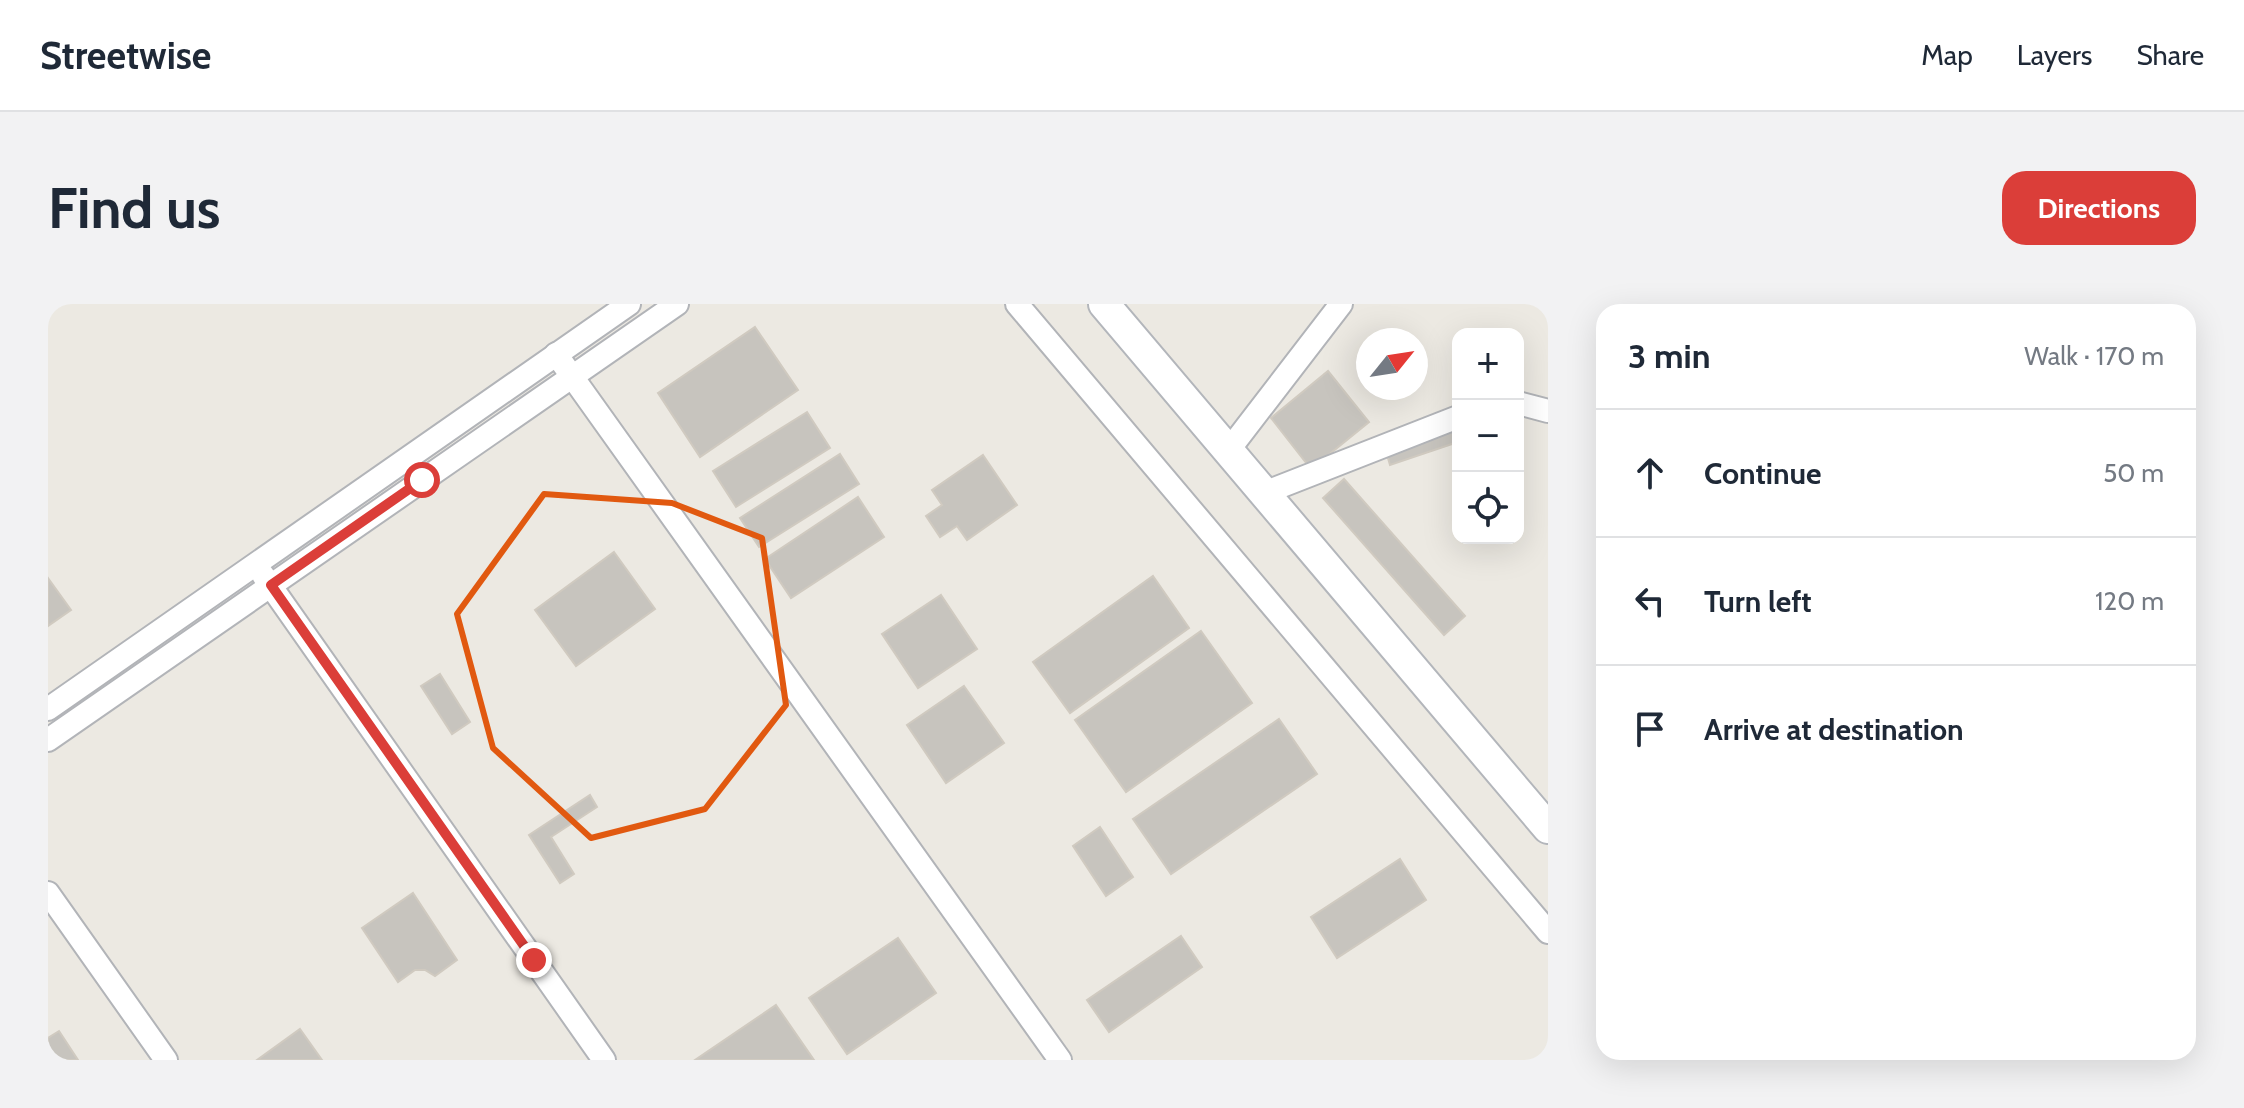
<!DOCTYPE html>
<html lang="en">
<head>
<meta charset="utf-8">
<style>
  :root { --surface:#fff; --page:#f2f2f3; --text:#1f2937; --muted:#747a83; --line:#e0e1e3; --accent:#db3e39 }
  body { margin:0; font-family:Cabin,sans-serif; background:var(--page); color:var(--text) }
  .controls { position:absolute; right:24px; top:24px; display:grid; overflow:hidden; border-radius:16px; box-shadow:0 8px 32px #0002 }
  .controls button { width:72px; height:72px; display:grid; place-items:center; padding:0; border:0; border-bottom:2px solid var(--line); background:var(--surface); color:var(--text); font:40px sans-serif }
  .compass { position:absolute; left:1308px; top:24px; width:72px; height:72px; border-radius:50%; background:var(--surface); box-shadow:0 8px 32px #0002; rotate:60deg }
  .stop { position:absolute; width:24px; height:24px; margin:-18px; border:6px solid #db3e39; border-radius:50%; background:#fff }
  .stop.end { background:#db3e39; border-color:#fff; box-shadow:0 2px 8px #0008 }
  .list { margin:0; padding:0; list-style:none }
  h2 { display:flex; justify-content:space-between; align-items:center; height:104px; margin:0; padding:0 32px; font-size:34px }
  h2 small { font-size:26px; font-weight:400; color:var(--muted) }
  .list li { display:grid; grid-template-columns:52px 1fr auto; gap:24px; align-items:center; box-sizing:border-box; height:128px; padding:0 32px; border-top:2px solid var(--line) }
  .list b { display:block; font-size:30px; white-space:nowrap }
  .list em { font-size:26px; font-style:normal; color:var(--muted) }
  .icon { flex:none; width:44px; height:44px; fill:none; stroke:currentColor; stroke-width:2; stroke-linecap:round; stroke-linejoin:round }
  .map { position:relative; flex:none; width:1500px; height:756px; overflow:hidden; border-radius:24px }
  header { display:flex; align-items:center; gap:48px; box-sizing:border-box; height:112px; padding:0 40px; background:var(--surface); border-bottom:2px solid var(--line) }
  header strong { font-size:38px }
  nav { display:flex; gap:44px; margin-inline-start:auto; font-size:28px }
  .intro { display:flex; align-items:center; justify-content:space-between; box-sizing:border-box; height:192px; padding:0 48px }
  h1 { margin:0; font-size:56px }
  .button { padding:20px 36px; border-radius:24px; background:var(--accent); color:#fff; font-size:28px; font-weight:700 }
  main { display:flex; gap:48px; padding:0 48px }
  aside { flex:1; background:var(--surface); border-radius:24px; box-shadow:0 8px 32px #0002 }
  .map>svg:first-child { display:block }
</style>
</head>
<body>
<header>
<strong>Streetwise</strong>
<nav><a>Map</a><a>Layers</a><a>Share</a></nav>
</header>
<div class="intro"><h1>Find us</h1><a class="button">Directions</a></div>
<main>
<div class="map">
<svg width="1500" height="756" viewBox="0 0 1500 756">
  <rect width="100%" height="100%" fill="#ece9e2"/>
  <g fill="#c7c4be" stroke="#d0cac0" stroke-width="2">
    <polygon points="707,23 750,86 652,153 610,89"/>
    <polygon points="1280,67 1321,118 1263,165 1223,114"/>
    <polygon points="759,108 782,144 688,203 665,167"/>
    <polygon points="1410,119 1410,138 1342,161 1337,144"/>
    <polygon points="792,150 811,180 711,243 692,214"/>
    <polygon points="935,151 969,201 919,236 909,222 892,233 878,212 894,201 884,186"/>
    <polygon points="1296,175 1417,312 1396,331 1275,194"/>
    <polygon points="810,193 836,233 743,294 717,255"/>
    <polygon points="566,248 607,305 528,362 487,306"/>
    <polygon points="1105,272 1141,324 1022,409 985,358"/>
    <polygon points="0,274 23,306 0,322"/>
    <polygon points="893,291 929,345 870,384 834,330"/>
    <polygon points="1153,327 1204,399 1078,488 1027,416"/>
    <polygon points="392,370 422,418 404,430 373,382"/>
    <polygon points="916,382 956,439 898,479 859,421"/>
    <polygon points="1231,415 1269,470 1123,570 1085,515"/>
    <polygon points="542,491 549,503 503,533 526,570 512,579 481,531"/>
    <polygon points="1052,523 1085,573 1058,592 1025,542"/>
    <polygon points="1352,555 1378,596 1289,654 1263,613"/>
    <polygon points="365,589 409,656 387,672 377,666 367,666 350,678 314,624"/>
    <polygon points="1133,632 1154,663 1061,728 1039,696"/>
    <polygon points="850,634 888,689 799,750 761,694"/>
    <polygon points="728,701 766,756 647,756"/>
    <polygon points="252,725 274,756 209,756"/>
    <polygon points="11,727 30,756 0,756 0,734"/>
  </g>
  <g fill="none" stroke-linecap="round" stroke-linejoin="round">
    <defs>
      <g id="street">
        <polyline points="969,0 1500,628"/>
        <polyline points="508,50 1012,756"/>
        <polyline points="1470,99 1500,107"/>
        <polyline points="1180,147 1293,0"/>
        <polyline points="1216,189 1410,113"/>
        <polyline points="215,271 556,756"/>
        <polyline points="0,405 581,0"/>
        <polyline points="0,436 629,0"/>
        <polyline points="0,589 118,756"/>
      </g>
      <polyline id="secondary" points="1056,0 1500,524"/>
    </defs>
    <use href="#street" stroke="#b2b4b8" stroke-width="26"/>
    <use href="#secondary" stroke="#b3b6bb" stroke-width="34"/>
    <use href="#street" stroke="#fff" stroke-width="22"/>
    <use href="#secondary" stroke="#fff" stroke-width="30"/>
  </g>
  <g fill="none" stroke-linecap="round" stroke-linejoin="round">
    <polyline stroke="#db3e39" stroke-width="10" points="374,176 223,281 486,656"/>
  </g>
  <path fill="none" stroke="#e15910" stroke-width="6" stroke-linejoin="round" d="M496 190 624 199 714 234 738 401 657 505 543 534 445 444 409 310Z"/>
</svg>
<div class="controls">
<button>+</button>
<button>−</button>
<button><svg class="icon" aria-label="locate" viewBox="0 0 24 24"><circle cx="12" cy="12" r="6"/><path d="M12 2v4M12 18v4M2 12h4M18 12h4"/></svg></button>
</div>
<svg class="compass" viewBox="-18 -18 36 36"><path d="M0-13l5 13h-10z" fill="#e53935"/><path d="M0 13l5-13h-10z" fill="#747a83"/></svg>
<div class="stop" style="left:374px;top:176px"></div>
<div class="stop end" style="left:486px;top:656px"></div>
</div>
<aside>
<h2>3 min<small>Walk · 170 m</small></h2>
<ul class="list">
<li><svg class="icon" aria-label="ahead" viewBox="0 0 24 24"><path d="M12 20V5M6 11l6-6 6 6"/></svg><div><b>Continue</b></div><em>50 m</em></li>
<li><svg class="icon" aria-label="left" viewBox="0 0 24 24"><path d="M17 20v-9H6M10 6l-5 5 5 5"/></svg><div><b>Turn left</b></div><em>120 m</em></li>
<li><svg class="icon" aria-label="arrive" viewBox="0 0 24 24"><path d="M6 21V4h12l-3 4 3 4H6"/></svg><div><b>Arrive at destination</b></div></li>
</ul>
</aside>
</main>
</body>
</html>
